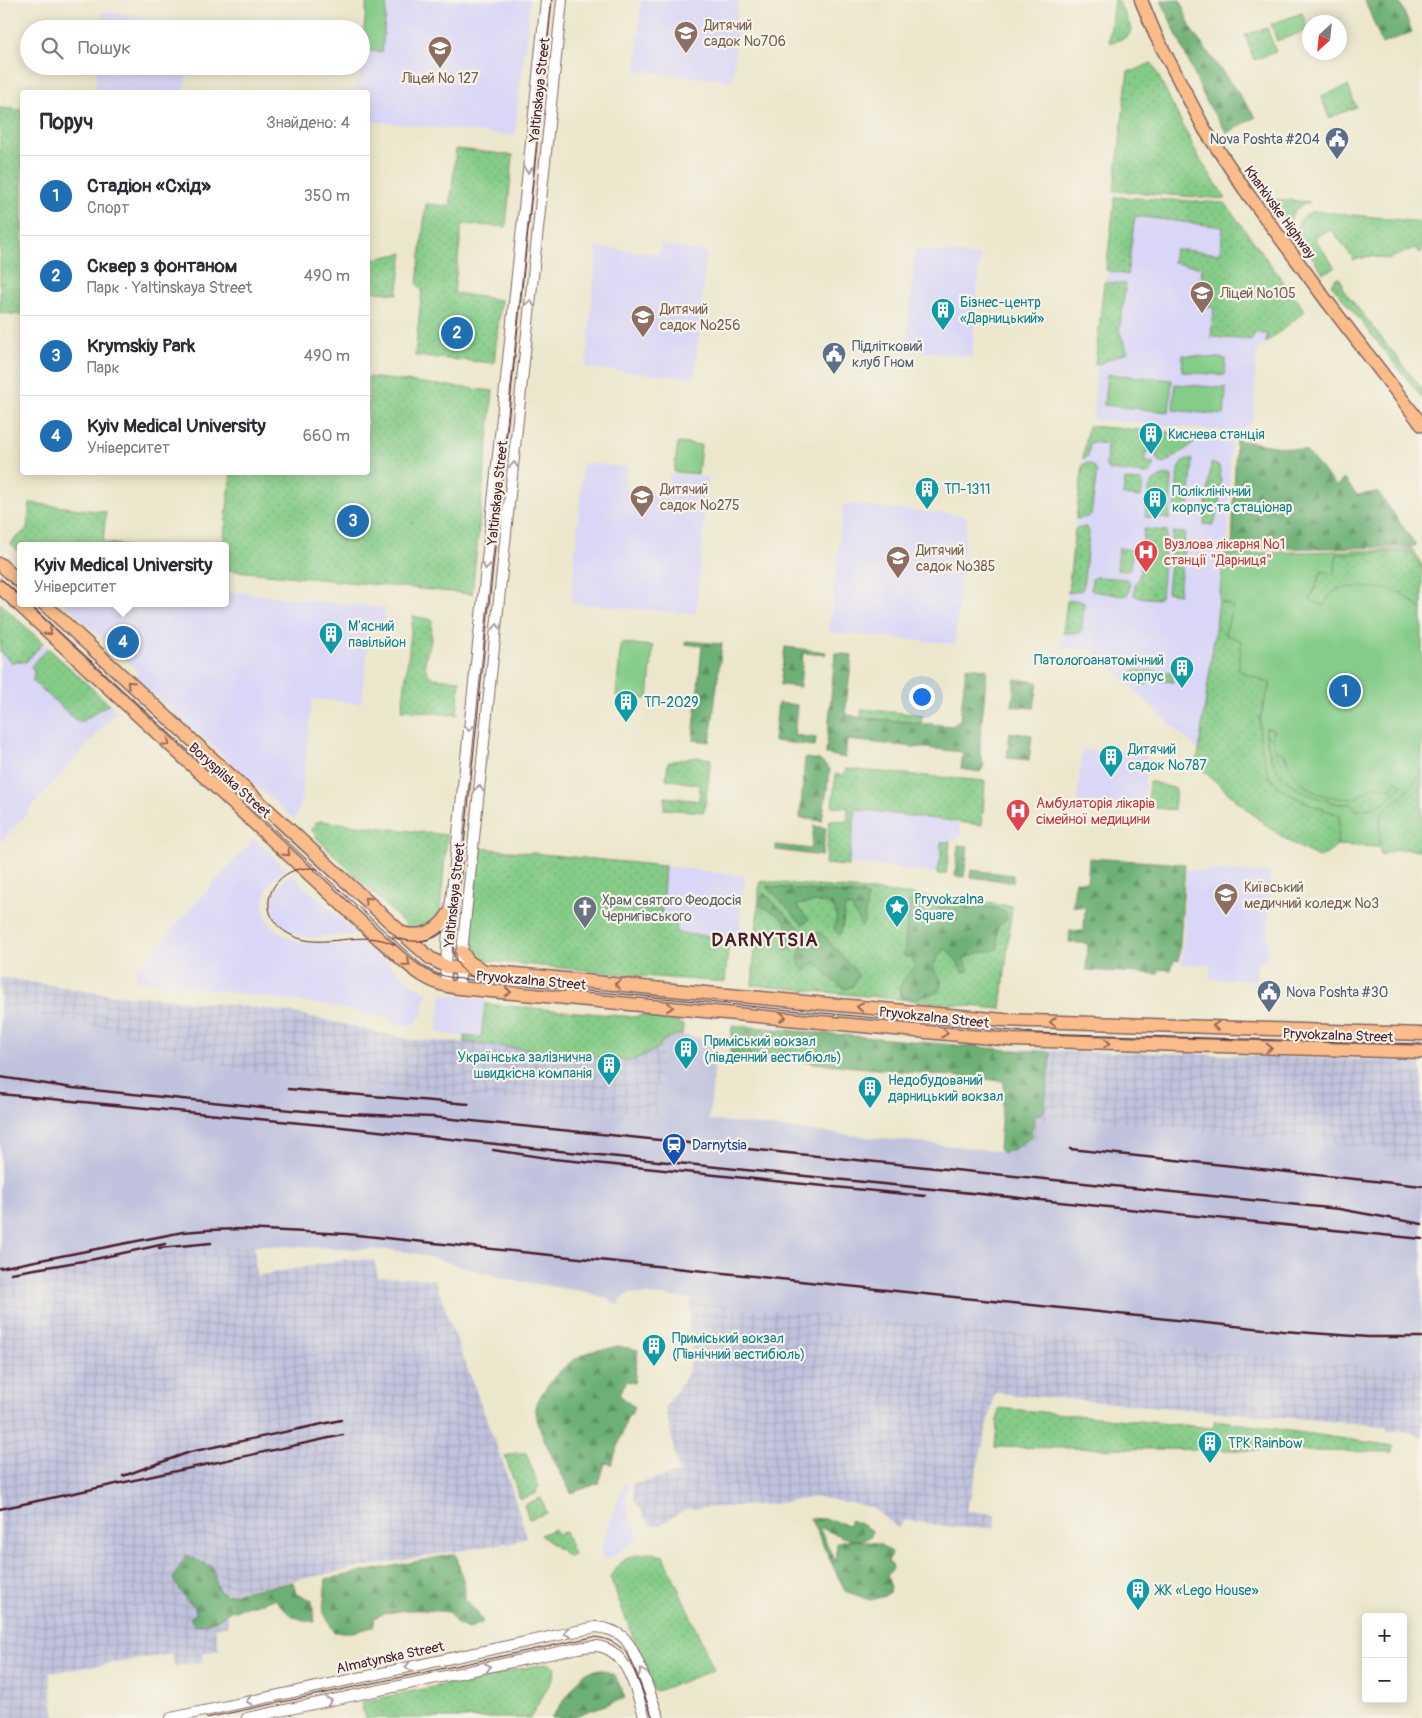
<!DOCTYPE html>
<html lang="uk">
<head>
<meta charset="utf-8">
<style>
  :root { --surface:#fff; --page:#f7f7f7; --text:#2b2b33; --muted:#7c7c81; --line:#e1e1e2; --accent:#1f6fb2 }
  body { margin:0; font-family:Pangolin,sans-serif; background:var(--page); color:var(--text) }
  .controls { position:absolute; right:15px; bottom:15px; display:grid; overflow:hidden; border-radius:5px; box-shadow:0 2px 12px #0003 }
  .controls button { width:45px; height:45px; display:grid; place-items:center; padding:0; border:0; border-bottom:1px solid var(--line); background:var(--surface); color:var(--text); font:25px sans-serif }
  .compass { position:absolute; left:1302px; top:15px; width:45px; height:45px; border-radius:50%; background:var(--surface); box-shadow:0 2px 12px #0003; rotate:207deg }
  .you { position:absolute; left:921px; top:696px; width:18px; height:18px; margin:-12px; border:4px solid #fff; border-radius:50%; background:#1a73e8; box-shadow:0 0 0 8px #1a73e833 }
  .badge { display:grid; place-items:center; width:32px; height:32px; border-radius:50%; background:var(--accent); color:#fff; font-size:16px; font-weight:700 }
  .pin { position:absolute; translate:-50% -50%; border:2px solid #fff; box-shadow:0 1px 5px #0006 }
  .popup { position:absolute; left:17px; top:542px; width:212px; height:65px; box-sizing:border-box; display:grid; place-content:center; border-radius:5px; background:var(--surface); filter:drop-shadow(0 1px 4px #0005); font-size:16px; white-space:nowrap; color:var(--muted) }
  .popup b { font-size:19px; color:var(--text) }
  .popup::after { content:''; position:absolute; left:50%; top:100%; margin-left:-10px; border:10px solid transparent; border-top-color:var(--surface) }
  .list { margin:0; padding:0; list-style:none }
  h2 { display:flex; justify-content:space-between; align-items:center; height:65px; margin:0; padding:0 20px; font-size:21px }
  h2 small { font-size:16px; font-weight:400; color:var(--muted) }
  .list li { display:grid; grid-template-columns:32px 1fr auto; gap:15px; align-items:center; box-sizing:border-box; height:80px; padding:0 20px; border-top:1px solid var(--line) }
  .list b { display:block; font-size:19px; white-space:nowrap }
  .list p { margin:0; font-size:16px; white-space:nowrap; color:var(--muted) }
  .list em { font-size:16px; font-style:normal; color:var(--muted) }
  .icon { flex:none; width:28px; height:28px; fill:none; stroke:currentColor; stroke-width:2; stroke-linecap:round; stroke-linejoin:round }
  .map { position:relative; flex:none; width:1422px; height:1718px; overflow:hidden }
  .search { position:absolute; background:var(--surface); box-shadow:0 2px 12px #0003; left:20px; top:20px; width:350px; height:55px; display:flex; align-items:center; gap:12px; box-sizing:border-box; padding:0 18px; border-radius:28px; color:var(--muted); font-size:19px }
  .panel { position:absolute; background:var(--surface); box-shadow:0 2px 12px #0003; left:20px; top:90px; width:350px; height:385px; border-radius:5px }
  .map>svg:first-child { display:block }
</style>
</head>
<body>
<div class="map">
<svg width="1422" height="1718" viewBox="0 0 1422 1718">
  <defs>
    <pattern id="industrial-grid" width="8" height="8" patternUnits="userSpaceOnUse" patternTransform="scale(1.25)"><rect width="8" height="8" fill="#c0c2dd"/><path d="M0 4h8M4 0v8" fill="none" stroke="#a6a6be"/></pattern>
    <pattern id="green-dots" width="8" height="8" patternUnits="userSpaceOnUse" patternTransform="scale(1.25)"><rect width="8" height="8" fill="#85cc88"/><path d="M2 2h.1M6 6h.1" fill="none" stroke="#74af76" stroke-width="1.8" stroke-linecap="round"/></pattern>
    <pattern id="forest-firs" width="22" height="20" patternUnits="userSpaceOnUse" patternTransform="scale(1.25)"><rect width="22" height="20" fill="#6cb074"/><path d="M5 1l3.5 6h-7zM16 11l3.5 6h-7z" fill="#5b8f5f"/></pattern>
  </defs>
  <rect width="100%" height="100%" fill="#f7f3e8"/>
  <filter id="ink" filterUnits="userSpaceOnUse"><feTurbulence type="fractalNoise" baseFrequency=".02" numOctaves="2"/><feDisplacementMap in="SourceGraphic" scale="10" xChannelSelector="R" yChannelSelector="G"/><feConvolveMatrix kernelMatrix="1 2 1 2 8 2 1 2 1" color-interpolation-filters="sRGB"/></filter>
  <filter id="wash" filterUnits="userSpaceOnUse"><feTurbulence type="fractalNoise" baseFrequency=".0096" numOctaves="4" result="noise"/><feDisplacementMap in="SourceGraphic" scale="20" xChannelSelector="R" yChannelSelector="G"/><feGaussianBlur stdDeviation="1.12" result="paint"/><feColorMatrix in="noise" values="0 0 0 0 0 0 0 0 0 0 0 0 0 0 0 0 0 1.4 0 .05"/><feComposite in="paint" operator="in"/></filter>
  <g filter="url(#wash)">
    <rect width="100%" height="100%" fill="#ece7cc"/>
    <g fill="#d9d6f7">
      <polygon points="366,0 530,0 515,136 368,121 368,92 356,92 359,66 361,66 361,45"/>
      <polygon points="641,0 738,0 733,81 636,71"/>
      <polygon points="102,11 141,17 141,29 101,29"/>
      <polygon points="97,66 184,66 187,72 184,92 95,92"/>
      <polygon points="1116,196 1225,203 1305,311 1257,350 1253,421 1238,432 1093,419 1096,378"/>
      <polygon points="660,244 706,252 695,378 586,368 597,247 659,254"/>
      <polygon points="915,249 980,256 972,357 906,349"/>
      <polygon points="1088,426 1232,437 1230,462 1228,531 1200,752 1090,648 1061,648"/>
      <polygon points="583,463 627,467 625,490 668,494 670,474 708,477 696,614 571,603"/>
      <polygon points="843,504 967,516 955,644 829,632"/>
      <polygon points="226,591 385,608 383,630 370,629 361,703 312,699 301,802 295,820 137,679 137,670 64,603 226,603"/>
      <polygon points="0,603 117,711 0,843"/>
      <polygon points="1082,749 1147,755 1143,811 1077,806"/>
      <polygon points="855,809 958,823 962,834 958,839 950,842 946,874 849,863"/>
      <polygon points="254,839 286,869 276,876 268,886 264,899 264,911 268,922 278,932 295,941 310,944 334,945 365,943 413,985 427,992 422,1015 415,1023 408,1026 395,1024 385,1017 325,1005 138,980 135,975 136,969"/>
      <polygon points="665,866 745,876 738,939 676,933 661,920"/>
      <polygon points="1186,870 1270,873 1267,960 1257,959 1256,980 1210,979 1210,965 1182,964"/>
      <polygon points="291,874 323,903 357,935 303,937 289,931 281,924 274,914 273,903 275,892 280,884"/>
      <polygon points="442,994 486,999 481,1038 437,1033"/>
      <polygon points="624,1483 629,1485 625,1503 630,1506 627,1515 631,1517 630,1520 637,1530 637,1536 636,1540 609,1559 604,1559 599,1553"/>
    </g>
    <g fill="url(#industrial-grid)">
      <polygon points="0,977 111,995 150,997 267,1009 294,1013 412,1040 464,1042 631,1061 659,1048 662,1052 657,1115 463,1097 244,1071 188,1057 111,1030 0,1008"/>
      <polygon points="1011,1049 1422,1061 1422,1164 1385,1159 1386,1150 1105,1121 1038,1119 1036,1141 1018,1153 1002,1152"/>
      <polygon points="254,1245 256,1276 348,1259 374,1260 378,1277 434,1279 504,1466 527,1537 510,1544 505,1543 368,1566 223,1594 228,1625 215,1628 219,1650 202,1653 203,1662 174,1666 172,1654 49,1673 55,1718 0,1718 0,1280 182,1248"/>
      <polygon points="690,1299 748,1308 1378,1367 1422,1367 1422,1436 1399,1430 1388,1432 1387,1426 995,1393 967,1511 995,1514 994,1528 960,1528 905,1520 898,1528 871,1507 817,1497 772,1504 686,1509 660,1525 650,1525 634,1500 633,1484 679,1473 665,1407 688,1374 692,1341 687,1338 691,1301"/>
    </g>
    <polygon fill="#c0c2dd" points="0,1008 111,1030 188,1057 244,1071 463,1097 656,1115 662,1053 659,1048 662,1041 676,1035 717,1040 709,1120 1018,1153 1036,1141 1038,1119 1105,1121 1387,1150 1386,1159 1422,1164 1422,1367 1378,1367 748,1308 690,1299 630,1293 622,1298 618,1305 605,1298 587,1292 511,1280 414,1253 394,1250 254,1245 182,1248 0,1280"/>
    <g fill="url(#green-dots)" stroke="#68765a">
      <polygon points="1114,0 1118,0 1132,30 1128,36 1112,43 1109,41"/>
      <polygon points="1267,28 1276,52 1254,60 1245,35"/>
      <path d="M1152 63 1198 156 1226 199 1114 191 1128 71C1138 72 1142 65 1152 63Z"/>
      <polygon points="1348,86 1356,107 1329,118 1321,96"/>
      <polygon points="0,108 22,110 22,315 0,313"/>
      <polygon points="456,149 513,155 506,227 462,224 454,293 501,300 494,363 415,356 422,290 417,284 426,204 450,206"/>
      <polygon points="1115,197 1225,203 1305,311 1266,343 1267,334 1254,333 1252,340 1211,337 1214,308 1197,305 1202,267 1173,263 1175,249 1220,254 1223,227 1135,216 1127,275 1106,270"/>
      <path d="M1268 198 1272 199 1310 202C1297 206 1291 212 1289 226Z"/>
      <path d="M1315 211 1422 222V252L1419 253 1415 248 1389 259 1370 256 1354 260 1332 230 1314 237 1335 268 1323 273 1296 233C1299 221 1302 214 1315 211Z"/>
      <polygon points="403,253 397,294 368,291 368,260"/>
      <polygon points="1336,278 1339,278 1343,284 1342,288 1422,389 1422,398 1331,284"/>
      <polygon points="1104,282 1126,284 1119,331 1128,352 1095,365"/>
      <polygon points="368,377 493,391 472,594 226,570 226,546 223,546 231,473 368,472"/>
      <polygon points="1088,426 1206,435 1164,464 1160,463 1156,458 1157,452 1146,451 1145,462 1153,463 1153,469 1150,473 1144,474 1110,470 1106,467 1107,444 1090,442 1088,456 1083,459"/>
      <polygon points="1189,459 1193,459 1188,514 1178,513 1175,510 1178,469 1181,463"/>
      <polygon points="1088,463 1093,465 1097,472 1091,514 1088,517 1076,519 1083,465"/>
      <path d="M1211 463 1219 466C1223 481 1220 511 1213 525L1204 524Z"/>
      <path d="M1168 475 1172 477V480L1169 519 1145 517C1147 499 1145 478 1168 475Z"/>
      <polygon points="1125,480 1140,481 1143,484 1141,497 1123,495"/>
      <polygon points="30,503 106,512 103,542 127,546 21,546 20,551 17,550 10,543 27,529"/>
      <polygon points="1085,527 1088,529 1089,534 1083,589 1080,591 1068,593 1075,529"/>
      <polygon points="1144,529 1167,531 1161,596 1158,599 1137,597 1134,595 1135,583 1139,579"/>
      <polygon points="1173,532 1185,533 1179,594 1167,592"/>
      <polygon points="1119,548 1132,550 1131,568 1128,571 1117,570"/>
      <polygon points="1411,552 1422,569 1422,610 1411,600 1330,596 1325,606 1310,601 1322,571 1337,554"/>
      <polygon points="1096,577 1127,579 1130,582 1128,594 1124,596 1092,591 1091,589 1092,579"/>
      <polygon points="1077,600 1084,603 1082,628 1080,633 1063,633 1067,601"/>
      <path d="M1219 601 1233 606 1225 634 1242 641 1271 683 1265 700 1259 720 1270 779 1293 796 1317 807 1341 815 1337 845 1327 854 1319 857C1272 837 1235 798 1197 765Z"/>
      <polygon points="0,603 43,643 26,662 18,661 13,663 0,652"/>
      <path d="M413 616 432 620C431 628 432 637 430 645 426 656 420 668 433 678L460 680 457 715 402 710Z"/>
      <polygon points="48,648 109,704 79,723 33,681 34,672 31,666"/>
      <polygon points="1134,670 1172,672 1173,682 1149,679 1148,684 1141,685 1133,677 1132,673"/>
      <polygon points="862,709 922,715 921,723 861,718"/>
      <path d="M1266 727 1275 730 1286 760 1361 794 1373 785 1392 789 1395 781 1403 784C1391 799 1375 810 1355 810L1352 804C1337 805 1329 802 1315 797 1280 785 1268 763 1266 727Z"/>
      <polygon points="697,757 711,759 704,812 664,809 665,797 699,801 700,785 666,779 668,762"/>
      <polygon points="846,769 985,781 982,825 856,809 848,866 825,864 830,820 848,821 848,808 832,806 836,774 843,776"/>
      <polygon points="1422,772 1422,850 1397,849 1381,855 1379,847 1380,818 1387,808 1399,799"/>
      <polygon points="1149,781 1176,789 1174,810 1148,807"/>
      <path d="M320 821 447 835 440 911C430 924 426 929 409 928L318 839 312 830 315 823Z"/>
      <polygon points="941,842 950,842 946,874 937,874 941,858"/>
      <polygon points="480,848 665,866 661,920 677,922 676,933 729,938 725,982 642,976 481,960 475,956 470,941 478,859"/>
      <polygon points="760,881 907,894 1012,906 1001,1009 752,985"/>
      <polygon points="485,1004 635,1017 643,1015 678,1019 678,1024 683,1025 682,1035 676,1035 662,1041 659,1048 631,1061 464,1042 464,1036 481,1038"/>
      <polygon points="999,1408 1213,1428 1215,1420 1393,1446 1393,1452 995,1447"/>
      <polygon points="516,1453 526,1453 539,1487 536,1489 537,1493 520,1499 505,1456"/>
      <polygon points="541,1498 547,1513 529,1519 524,1505"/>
      <polygon points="555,1529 557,1535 565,1532 574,1554 568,1556 540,1535"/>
      <path d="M652 1553 664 1556 714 1670 654 1692 610 1577C621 1559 630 1554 652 1553Z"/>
      <polygon points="548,1663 555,1667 554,1676 530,1718 365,1718 361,1702"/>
    </g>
    <g fill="url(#forest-firs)" stroke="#5b6850">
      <polygon points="1161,0 1180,0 1192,31 1256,117 1227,133 1207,103"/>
      <polygon points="1365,0 1399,0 1412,32 1382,44"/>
      <polygon points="1236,440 1306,451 1336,486 1344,479 1357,495 1378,492 1416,545 1411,547 1232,549"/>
      <polygon points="686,641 722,644 710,742 693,740 702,646 685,644"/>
      <polygon points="785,647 826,652 825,655 803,653 800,687 780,685"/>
      <polygon points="835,653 852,655 845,714 861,718 953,726 960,720 966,667 987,669 980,742 980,754 984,766 980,772 961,769 963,752 847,740 845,758 826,754"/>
      <polygon points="1015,679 1038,682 1034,708 1012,706"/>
      <polygon points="778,703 797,705 794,735 816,738 815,746 774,741"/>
      <polygon points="1010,732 1032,735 1029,760 1007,758"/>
      <polygon points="805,758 819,760 830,769 822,821 800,818"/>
      <polygon points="814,826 826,828 822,856 776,850 776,845 811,849"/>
      <polygon points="958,845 968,846 964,877 955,876"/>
      <polygon points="1089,858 1185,864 1179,961 1174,960 1171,970 1159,969 1158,974 1086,970 1088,944 1069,942 1070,931 1084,931 1085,907 1073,906 1075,881 1087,882"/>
      <polygon points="971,870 1013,875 1013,882 970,877"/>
      <path d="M767 886 865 895 867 898 864 923 861 927 852 907 845 906 842 929 839 935 834 929C835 925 837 918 836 913 832 898 806 902 796 906L809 919 803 925Z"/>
      <path d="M764 893 800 928 796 936 794 947 787 951C783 943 787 940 787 932 788 917 772 911 760 906L761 896Z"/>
      <path d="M915 899 995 908 1006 912 1007 918 997 928 998 949 974 954 963 959 969 969 967 972 962 971 957 961 946 949 940 954 933 966 936 974 941 978V986L938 992 915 999 901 998C896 985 906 976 915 967L912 958 904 956 909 902Z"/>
      <path d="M820 932 854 969 858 975 853 986 846 989 838 985 816 963 811 965 806 971C804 970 801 968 800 965 797 958 801 942 806 937L812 941 815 934Z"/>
      <polygon points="732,1025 1021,1051 1051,1052 1044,1112 1035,1115 1030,1138 1012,1150 1003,1153 999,1149 1004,1081 730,1055"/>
      <path d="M617 1346 638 1350 634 1383 627 1381 619 1393 623 1399 634 1406 631 1415H628L612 1464 605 1463 599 1483 571 1493C562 1474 534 1427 536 1408 537 1399 546 1388 551 1381 561 1369 573 1359 587 1353 597 1349 607 1350 617 1346Z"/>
      <path d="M810 1518 824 1519 849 1525 850 1520 859 1523 872 1531 871 1536C856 1547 832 1532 819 1527L835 1562 837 1543C844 1538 870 1541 879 1544 884 1546 883 1549 889 1550L891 1554 888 1562 892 1565 893 1569 887 1575 891 1588 890 1591 885 1596 870 1600 845 1591Z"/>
      <path d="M456 1554 465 1588V1600L475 1610 483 1622 468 1629 457 1624 449 1612C424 1609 399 1608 375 1617L373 1627 353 1632H334L323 1611 326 1579Z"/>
      <path d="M186 1555 212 1567 218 1590 225 1595 293 1582 296 1594 312 1600 315 1622C294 1619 288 1615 275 1599L231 1611 215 1621 195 1626 190 1618 197 1613 194 1605 187 1601 173 1579Z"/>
      <polygon points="600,1669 615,1675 625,1698 569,1718 551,1718 584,1673"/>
    </g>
    <g fill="#85cc88" stroke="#68765a" fill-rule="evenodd">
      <polygon points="367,0 387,0 382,52 362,50"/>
      <polygon points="1302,13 1308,30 1277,41 1271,24"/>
      <polygon points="1183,355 1226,359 1225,375 1182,372"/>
      <polygon points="1107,374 1172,380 1169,412 1104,405"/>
      <polygon points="1175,384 1226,388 1224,415 1173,410"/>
      <polygon points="678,443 701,445 698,474 674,472"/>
      <path d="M1412 549 1422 564V569L1411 552 1337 554 1334 574 1322 571 1310 600 1324 606C1327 601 1330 594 1335 591 1345 584 1390 588 1400 593 1409 598 1415 604 1422 610V772L1399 799 1387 808 1380 818 1379 847 1337 845 1340 815C1316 807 1290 798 1272 780 1268 776 1267 768 1265 762 1255 732 1260 713 1271 684L1238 670 1242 641 1225 634 1233 606 1219 601 1224 554ZM1266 727 1274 730C1271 738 1272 743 1276 751L1285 754C1292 779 1311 796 1338 798 1342 798 1346 799 1350 799 1359 797 1366 791 1373 785L1392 789 1395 781 1403 784C1391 800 1375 810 1355 810L1352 804C1338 805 1332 803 1319 798 1283 786 1266 766 1266 727Z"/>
      <polygon points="621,643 653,646 648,699 616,696"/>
    </g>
  </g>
  <g filter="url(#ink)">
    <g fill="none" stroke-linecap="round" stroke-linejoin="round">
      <defs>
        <g id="minor">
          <polyline points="445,986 448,929 546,0"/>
          <polyline points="459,988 462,952 562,0"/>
          <path d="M171 1718 596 1627C605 1628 614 1630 622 1636 637 1648 651 1699 659 1718"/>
          <path d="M247 1718 578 1648C584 1647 591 1646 597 1646 629 1650 636 1694 645 1718"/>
        </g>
        <g id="major">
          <polyline points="1141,0 1156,36 1205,130 1245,190 1326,300 1422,425"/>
          <polyline points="0,564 21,583"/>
          <path d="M0 587 379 939C406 962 423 984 459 988L1012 1040 1422 1052"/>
          <polyline points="43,603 402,933 430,958 447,967 662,989 1004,1020 1422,1034"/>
          <path d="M402 933C425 939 440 929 451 910"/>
          <polyline points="462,952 469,962 481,969"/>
        </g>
      </defs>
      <use href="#minor" stroke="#836563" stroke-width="12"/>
      <use href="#major" stroke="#836563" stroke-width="15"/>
      <use href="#minor" stroke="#fff" stroke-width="10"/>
      <use href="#major" stroke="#f9bc8a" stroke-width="12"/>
      <g stroke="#4a1f2b" stroke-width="1">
        <polyline points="0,578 21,597"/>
        <path d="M28 603 405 950C426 969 433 976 462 979L1034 1033 1422 1044"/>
        <path d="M318 869C275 860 247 913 291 935 322 952 363 927 395 945"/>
        <path d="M392 937C419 945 438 943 455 919"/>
        <path d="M477 979C464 974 455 964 453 951L552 0"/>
        <path d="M206 1718 593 1637C609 1638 619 1644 629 1656L653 1718"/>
      </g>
      <g stroke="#4a1f2b" stroke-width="2.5">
        <polyline points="0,1077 73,1088 291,1110 346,1114 433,1117 1339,1209 1422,1224"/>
        <polyline points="288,1089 469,1104"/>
        <polyline points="0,1094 342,1127 550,1150 1422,1239"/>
        <polyline points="1070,1149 1422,1186"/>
        <polyline points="493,1150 554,1159 925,1196"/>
        <polyline points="159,1248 211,1243"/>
        <polyline points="0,1268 183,1232 208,1230 241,1229 347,1234 1283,1331 1368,1337 1422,1337"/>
        <polyline points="11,1273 95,1259 165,1244"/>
        <polyline points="123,1476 190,1452 341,1420"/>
        <polyline points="0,1509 343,1435"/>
      </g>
    </g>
    <defs><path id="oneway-chevron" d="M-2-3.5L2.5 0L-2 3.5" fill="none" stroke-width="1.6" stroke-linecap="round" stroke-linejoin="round" transform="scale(1.25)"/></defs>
    <g stroke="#ae9aa0">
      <use href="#oneway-chevron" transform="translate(528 170) rotate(96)"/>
      <use href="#oneway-chevron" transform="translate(530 303) rotate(-84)"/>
      <use href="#oneway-chevron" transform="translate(514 465) rotate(-84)"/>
      <use href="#oneway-chevron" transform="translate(486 566) rotate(96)"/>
      <use href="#oneway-chevron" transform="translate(497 627) rotate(-83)"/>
      <use href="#oneway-chevron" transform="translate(469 728) rotate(96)"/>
      <use href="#oneway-chevron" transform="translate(479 788) rotate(-84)"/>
      <use href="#oneway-chevron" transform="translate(567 1633) rotate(168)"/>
      <use href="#oneway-chevron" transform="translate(408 1667) rotate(168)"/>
      <use href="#oneway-chevron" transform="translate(488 1667) rotate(-12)"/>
      <use href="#oneway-chevron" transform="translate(642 1672) rotate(-111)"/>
      <use href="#oneway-chevron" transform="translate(249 1701) rotate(168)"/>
      <use href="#oneway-chevron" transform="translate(329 1701) rotate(-12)"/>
    </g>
    <g stroke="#996656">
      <use href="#oneway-chevron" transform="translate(49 632) rotate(43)"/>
      <use href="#oneway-chevron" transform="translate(130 684) rotate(-137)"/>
      <use href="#oneway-chevron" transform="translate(167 743) rotate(42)"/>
      <use href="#oneway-chevron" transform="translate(287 853) rotate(43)"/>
      <use href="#oneway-chevron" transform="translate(367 900) rotate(-137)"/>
      <use href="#oneway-chevron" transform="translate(407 963) rotate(40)"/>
      <use href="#oneway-chevron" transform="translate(618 984) rotate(-174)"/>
      <use href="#oneway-chevron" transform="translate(508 992) rotate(5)"/>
      <use href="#oneway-chevron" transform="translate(670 1007) rotate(5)"/>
      <use href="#oneway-chevron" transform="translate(860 1007) rotate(-175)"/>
      <use href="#oneway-chevron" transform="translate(783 1017) rotate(6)"/>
      <use href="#oneway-chevron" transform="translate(1053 1022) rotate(-179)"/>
      <use href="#oneway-chevron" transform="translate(1216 1026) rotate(-178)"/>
      <use href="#oneway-chevron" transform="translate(945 1033) rotate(6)"/>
      <use href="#oneway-chevron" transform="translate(1107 1043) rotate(2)"/>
      <use href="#oneway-chevron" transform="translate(1269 1048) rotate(2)"/>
    </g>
  </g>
  <defs>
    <symbol id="school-pin" viewBox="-11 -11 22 30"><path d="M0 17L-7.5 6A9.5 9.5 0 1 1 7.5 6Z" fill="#8d6e63" stroke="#f7f3e8"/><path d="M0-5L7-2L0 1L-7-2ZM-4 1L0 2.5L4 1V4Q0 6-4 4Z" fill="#fff"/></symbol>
    <symbol id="civic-pin" viewBox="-11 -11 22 30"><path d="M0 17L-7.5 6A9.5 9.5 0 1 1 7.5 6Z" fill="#5c6f8a" stroke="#f7f3e8"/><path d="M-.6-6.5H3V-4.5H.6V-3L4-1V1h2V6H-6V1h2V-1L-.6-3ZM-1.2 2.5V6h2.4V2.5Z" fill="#fff"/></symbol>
    <symbol id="building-pin" viewBox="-11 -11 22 30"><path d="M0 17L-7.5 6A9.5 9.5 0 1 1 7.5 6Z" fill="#0f9aa8" stroke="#f7f3e8"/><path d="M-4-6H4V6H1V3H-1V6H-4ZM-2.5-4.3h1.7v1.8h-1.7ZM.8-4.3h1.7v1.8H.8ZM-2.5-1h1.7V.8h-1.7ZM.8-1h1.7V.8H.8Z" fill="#fff"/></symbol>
    <symbol id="hospital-pin" viewBox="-11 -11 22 30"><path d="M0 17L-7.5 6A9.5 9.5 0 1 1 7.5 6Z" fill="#e0444e" stroke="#f7f3e8"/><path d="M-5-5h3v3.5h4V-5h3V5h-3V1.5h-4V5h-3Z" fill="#fff"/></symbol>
    <symbol id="university-pin" viewBox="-11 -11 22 30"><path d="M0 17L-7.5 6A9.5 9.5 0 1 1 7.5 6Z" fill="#8d6e63" stroke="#f7f3e8"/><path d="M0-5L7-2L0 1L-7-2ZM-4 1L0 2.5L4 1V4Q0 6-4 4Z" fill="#fff"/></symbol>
    <symbol id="sight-pin" viewBox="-11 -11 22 30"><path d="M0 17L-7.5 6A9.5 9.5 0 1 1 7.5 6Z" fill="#0f9aa8" stroke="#f7f3e8"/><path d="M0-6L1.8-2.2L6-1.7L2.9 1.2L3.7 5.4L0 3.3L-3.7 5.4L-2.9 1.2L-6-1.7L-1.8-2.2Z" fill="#fff"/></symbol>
    <symbol id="church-pin" viewBox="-11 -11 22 30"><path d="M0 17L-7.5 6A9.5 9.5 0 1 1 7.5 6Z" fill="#6b7280" stroke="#f7f3e8"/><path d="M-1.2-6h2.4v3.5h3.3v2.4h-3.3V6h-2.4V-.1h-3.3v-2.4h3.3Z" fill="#fff"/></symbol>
    <symbol id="station-pin" viewBox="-11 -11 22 30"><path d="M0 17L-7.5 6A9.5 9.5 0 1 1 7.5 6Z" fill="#1a4fb4" stroke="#f7f3e8"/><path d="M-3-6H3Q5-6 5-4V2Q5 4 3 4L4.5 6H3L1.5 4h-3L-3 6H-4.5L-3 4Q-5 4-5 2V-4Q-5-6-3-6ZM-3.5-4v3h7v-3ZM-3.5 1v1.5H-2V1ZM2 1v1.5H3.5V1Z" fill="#fff"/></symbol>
  </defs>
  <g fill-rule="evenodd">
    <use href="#school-pin" x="672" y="19" width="28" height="38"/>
    <use href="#school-pin" x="426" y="34" width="28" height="38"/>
    <use href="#civic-pin" x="1323" y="125" width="28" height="38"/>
    <use href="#school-pin" x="1188" y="279" width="28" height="38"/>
    <use href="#building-pin" x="929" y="296" width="28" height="38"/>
    <use href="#school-pin" x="629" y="303" width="28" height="38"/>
    <use href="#civic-pin" x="820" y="340" width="28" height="38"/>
    <use href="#building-pin" x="1137" y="420" width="28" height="38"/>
    <use href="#building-pin" x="913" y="475" width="28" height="38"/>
    <use href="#school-pin" x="628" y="483" width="28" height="38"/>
    <use href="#building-pin" x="1141" y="485" width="28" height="38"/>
    <use href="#hospital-pin" x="1132" y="538" width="28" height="38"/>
    <use href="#school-pin" x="884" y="544" width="28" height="38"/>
    <use href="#building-pin" x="317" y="620" width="28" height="38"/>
    <use href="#building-pin" x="1168" y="654" width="28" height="38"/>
    <use href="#building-pin" x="612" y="688" width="28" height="38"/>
    <use href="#building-pin" x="1097" y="743" width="28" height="38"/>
    <use href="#hospital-pin" x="1004" y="797" width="28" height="38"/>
    <use href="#university-pin" x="1212" y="881" width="28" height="38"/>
    <use href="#sight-pin" x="883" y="893" width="28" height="38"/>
    <use href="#church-pin" x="571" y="894" width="28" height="38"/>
    <use href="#civic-pin" x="1255" y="978" width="28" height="38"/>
    <use href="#building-pin" x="672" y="1035" width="28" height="38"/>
    <use href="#building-pin" x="595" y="1051" width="28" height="38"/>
    <use href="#building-pin" x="856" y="1074" width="28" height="38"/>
    <use href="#station-pin" x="660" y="1131" width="28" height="38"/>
    <use href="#building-pin" x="640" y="1332" width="28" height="38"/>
    <use href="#building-pin" x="1196" y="1429" width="28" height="38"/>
    <use href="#building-pin" x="1124" y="1576" width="28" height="38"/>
  </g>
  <g text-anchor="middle" stroke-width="4.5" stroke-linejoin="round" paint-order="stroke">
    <g font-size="14" fill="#785e54" stroke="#f7f3e8" text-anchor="start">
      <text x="704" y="30">Дитячий<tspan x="704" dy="16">садок №706</tspan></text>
      <text x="440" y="83" text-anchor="middle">Ліцей № 127</text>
      <text x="1220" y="298">Ліцей №105</text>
      <text x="660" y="314">Дитячий<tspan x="660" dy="16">садок №256</tspan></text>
      <text x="660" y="494">Дитячий<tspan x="660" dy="16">садок №275</tspan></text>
      <text x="916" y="555">Дитячий<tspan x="916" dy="16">садок №385</tspan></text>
      <text x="1244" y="892">Київський<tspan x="1244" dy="16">медичний коледж №3</tspan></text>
    </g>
    <g font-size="14" fill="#4a1f2b" stroke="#f7f3e8">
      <text transform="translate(539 90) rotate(-84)" y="5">Yaltinskaya Street</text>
      <text transform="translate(1280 212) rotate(54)" y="5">Kharkivske Highway</text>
      <text transform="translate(497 493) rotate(-84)" y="5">Yaltinskaya Street</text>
      <text transform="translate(230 780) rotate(42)" y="5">Boryspilska Street</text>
      <text transform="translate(454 895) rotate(-84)" y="5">Yaltinskaya Street</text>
      <text transform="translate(531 980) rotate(5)" y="5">Pryvokzalna Street</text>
      <text transform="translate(934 1017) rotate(6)" y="5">Pryvokzalna Street</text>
      <text transform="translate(1338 1035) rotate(2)" y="5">Pryvokzalna Street</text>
      <text transform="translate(390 1657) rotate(-12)" y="5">Almatynska Street</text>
    </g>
    <g font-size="14" fill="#4e5e75" stroke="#f7f3e8" text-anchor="start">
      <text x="1320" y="144" text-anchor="end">Nova Poshta #204</text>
      <text x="852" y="351">Підлітковий<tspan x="852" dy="16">клуб Гном</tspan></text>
      <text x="1286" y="997">Nova Poshta #30</text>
    </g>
    <g font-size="14" fill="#0d838f" stroke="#f7f3e8" text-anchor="start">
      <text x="960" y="307">Бізнес-центр<tspan x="960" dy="16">«Дарницький»</tspan></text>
      <text x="1168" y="439">Киснева станція</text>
      <text x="944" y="494">ТП-1311</text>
      <text x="1172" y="496">Поліклінічний<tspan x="1172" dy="16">корпус та стаціонар</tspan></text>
      <text x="348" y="631">М'ясний<tspan x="348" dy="16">павільйон</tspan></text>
      <text x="1164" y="665" text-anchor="end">Патологоанатомічний<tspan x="1164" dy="16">корпус</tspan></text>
      <text x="644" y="707">ТП-2029</text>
      <text x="1128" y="754">Дитячий<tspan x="1128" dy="16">садок №787</tspan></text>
      <text x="914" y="904">Pryvokzalna<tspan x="914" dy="16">Square</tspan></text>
      <text x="704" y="1046">Приміський вокзал<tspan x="704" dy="16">(південний вестибюль)</tspan></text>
      <text x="592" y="1062" text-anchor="end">Українська залізнична<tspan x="592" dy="16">швидкісна компанія</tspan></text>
      <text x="888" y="1085">Недобудований<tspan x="888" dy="16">дарницький вокзал</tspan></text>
      <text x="672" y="1343">Приміський вокзал<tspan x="672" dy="16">(Північний вестибюль)</tspan></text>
      <text x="1228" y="1448">ТРК Rainbow</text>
      <text x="1156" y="1595">ЖК «Lego House»</text>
    </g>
    <g font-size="14" fill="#be3a42" stroke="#f7f3e8" text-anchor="start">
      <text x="1164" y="549">Вузлова лікарня №1<tspan x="1164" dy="16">станції "Дарниця"</tspan></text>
      <text x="1036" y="808">Амбулаторія лікарів<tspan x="1036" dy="16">сімейної медицини</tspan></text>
    </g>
    <g font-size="14" fill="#5b616d" stroke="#f7f3e8" text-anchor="start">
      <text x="602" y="905">Храм святого Феодосія<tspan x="602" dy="16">Чернигівського</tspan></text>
    </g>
    <g font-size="14" fill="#164399" stroke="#f7f3e8" text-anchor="start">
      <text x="692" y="1150">Darnytsia</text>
    </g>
    <g font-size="19" font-weight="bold" letter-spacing="1" fill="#4a1f2b" stroke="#f7f3e8">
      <text x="765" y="946">DARNYTSIA</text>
    </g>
  </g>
</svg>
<div class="controls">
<button>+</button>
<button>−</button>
</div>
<svg class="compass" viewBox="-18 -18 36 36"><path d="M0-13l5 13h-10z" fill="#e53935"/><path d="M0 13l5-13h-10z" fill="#7c7c81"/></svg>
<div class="you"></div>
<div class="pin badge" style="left:1345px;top:691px">1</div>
<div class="pin badge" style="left:457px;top:333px">2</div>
<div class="pin badge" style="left:353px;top:521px">3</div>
<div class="pin badge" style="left:123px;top:642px">4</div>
<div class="popup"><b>Kyiv Medical University</b>Університет</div>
<div class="search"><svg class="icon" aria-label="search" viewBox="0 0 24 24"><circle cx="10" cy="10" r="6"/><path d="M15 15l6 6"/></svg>Пошук</div>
<section class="panel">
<h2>Поруч<small>Знайдено: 4</small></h2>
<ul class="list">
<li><span class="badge">1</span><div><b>Стадіон «Схід»</b><p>Спорт</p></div><em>350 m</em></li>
<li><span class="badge">2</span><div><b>Сквер з фонтаном</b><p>Парк · Yaltinskaya Street</p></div><em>490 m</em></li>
<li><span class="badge">3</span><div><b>Krymskiy Park</b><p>Парк</p></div><em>490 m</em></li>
<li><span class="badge">4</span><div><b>Kyiv Medical University</b><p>Університет</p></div><em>660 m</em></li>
</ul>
</section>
</div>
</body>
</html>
